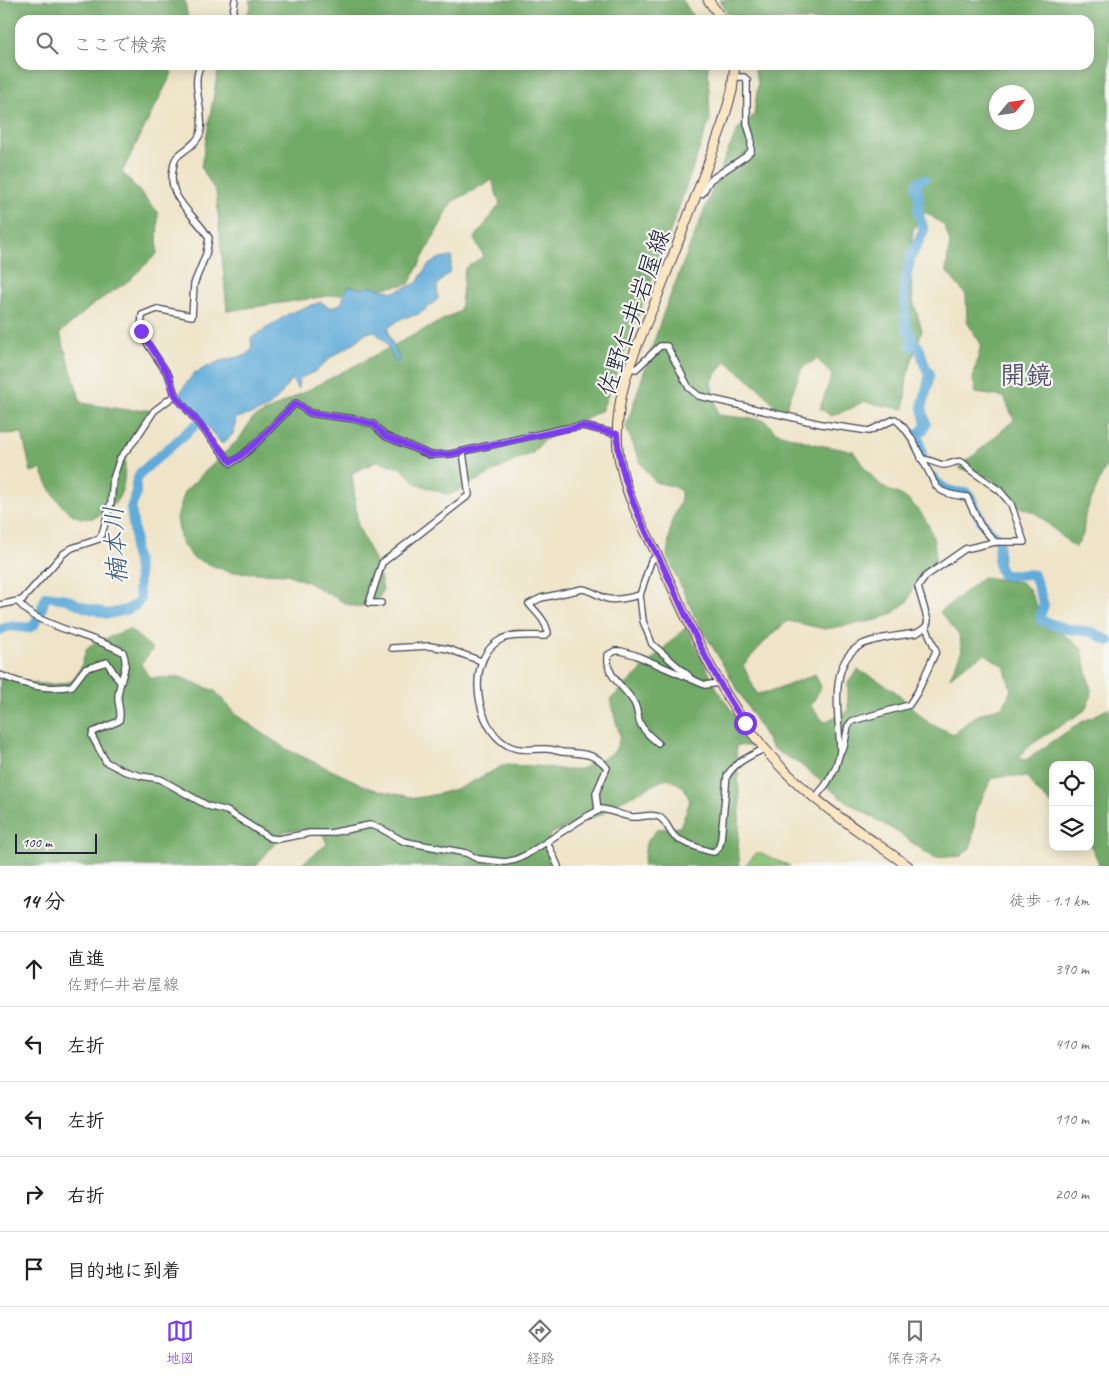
<!DOCTYPE html>
<html lang="ja">
<head>
<meta charset="utf-8">
<style>
  :root { --surface:#fff; --page:#f2f2f2; --text:#202124; --muted:#757577; --line:#e0e0e0; --accent:#7c3aed }
  body { margin:0; font-family:Caveat,"Klee One",sans-serif; background:var(--page); color:var(--text) }
  .controls { position:absolute; right:15px; bottom:15px; display:grid; overflow:hidden; border-radius:10px; box-shadow:0 2px 12px #0003 }
  .controls button { width:45px; height:45px; display:grid; place-items:center; padding:0; border:0; border-bottom:1px solid var(--line); background:var(--surface); color:var(--text); font:25px sans-serif }
  .compass { position:absolute; left:989px; top:85px; width:45px; height:45px; border-radius:50%; background:var(--surface); box-shadow:0 2px 12px #0003; rotate:61deg }
  .scale { position:absolute; left:15px; bottom:12px; width:82px; box-sizing:border-box; padding-left:5px; border:2px solid #22223b; border-top:0; font-size:14px; line-height:18px; white-space:nowrap; color:#22223b; -webkit-text-stroke:4px #f6f6f2; paint-order:stroke }
  .stop { position:absolute; width:15px; height:15px; margin:-11px; border:4px solid #7c3aed; border-radius:50%; background:#fff }
  .stop.end { background:#7c3aed; border-color:#fff; box-shadow:0 1px 5px #0008 }
  .list { margin:0; padding:0; list-style:none }
  h2 { display:flex; justify-content:space-between; align-items:center; height:65px; margin:0; padding:0 20px; font-size:21px }
  h2 small { font-size:16px; font-weight:400; color:var(--muted) }
  .list li { display:grid; grid-template-columns:32px 1fr auto; gap:15px; align-items:center; box-sizing:border-box; height:75px; padding:0 20px; border-top:1px solid var(--line) }
  .list b { display:block; font-size:19px; white-space:nowrap }
  .list p { margin:0; font-size:16px; white-space:nowrap; color:var(--muted) }
  .list em { font-size:16px; font-style:normal; color:var(--muted) }
  .icon { flex:none; width:28px; height:28px; fill:none; stroke:currentColor; stroke-width:2; stroke-linecap:round; stroke-linejoin:round }
  .map { position:relative; flex:none; width:1109px; height:866px; overflow:hidden }
  .search { position:absolute; background:var(--surface); box-shadow:0 2px 12px #0003; left:15px; right:15px; top:15px; height:55px; display:flex; align-items:center; gap:12px; box-sizing:border-box; padding:0 18px; border-radius:15px; color:var(--muted); font-size:19px }
  .sheet { height:440px; background:var(--surface) }
  nav { display:flex; justify-content:space-around; align-items:center; box-sizing:border-box; height:70px; border-top:1px solid var(--line); background:var(--surface); font-size:14px; color:var(--muted) }
  nav a { display:grid; justify-items:center; gap:2px }
  nav .on { color:var(--accent) }
  .map>svg:first-child { display:block }
</style>
</head>
<body>
<div class="map">
<svg width="1109" height="866" viewBox="0 0 1109 866">
  <rect width="100%" height="100%" fill="#f6f6f2"/>
  <filter id="ink" filterUnits="userSpaceOnUse"><feTurbulence type="fractalNoise" baseFrequency=".02" numOctaves="2"/><feDisplacementMap in="SourceGraphic" scale="10" xChannelSelector="R" yChannelSelector="G"/><feConvolveMatrix kernelMatrix="1 2 1 2 8 2 1 2 1" color-interpolation-filters="sRGB"/></filter>
  <filter id="wash" filterUnits="userSpaceOnUse"><feTurbulence type="fractalNoise" baseFrequency=".0096" numOctaves="4" result="noise"/><feDisplacementMap in="SourceGraphic" scale="20" xChannelSelector="R" yChannelSelector="G"/><feGaussianBlur stdDeviation="1.12" result="paint"/><feColorMatrix in="noise" values="0 0 0 0 0 0 0 0 0 0 0 0 0 0 0 0 0 1.4 0 .05"/><feComposite in="paint" operator="in"/></filter>
  <g filter="url(#wash)">
    <rect width="100%" height="100%" fill="#efe4c8"/>
    <polygon fill="#8dc477" stroke="#587359" points="757,852 790,866 745,866"/>
    <g fill="#72aa68" stroke="#4a6652" fill-rule="evenodd">
      <path d="M0 0 185 1 188 20H160L151 18 150 20H20V65H166L172 73 122 172 158 212 157 254 127 282 95 303 60 333 81 403 128 410H149C148 413 148 418 146 421 142 431 131 439 127 450 123 464 127 481 120 495 116 503 110 509 102 514 72 532 50 493 41 469L31 472 22 433 0 434Z"/>
      <polygon points="249,0 683,0 695,20 244,20 251,6"/>
      <path d="M720 0H1109V421L1102 423 1107 463 1085 515 1083 535 1075 548 1036 513 1011 504 991 478 959 468 1014 420 1004 397 976 393 973 379 981 344 967 322 966 295 946 271 950 242 944 225 925 212 913 230 910 265 913 301 922 330 907 376 904 409 873 404 864 401 852 408 831 416 820 408 832 375 817 359 802 368 783 415 764 393 726 361 711 382 718 415 765 420 775 432 818 445 853 451C862 464 873 480 886 489 891 492 899 493 904 497 926 512 938 538 935 564L917 577 908 601 893 613 877 620 825 629 788 621 772 634 743 665 757 694 776 690 815 674 821 687 811 706 824 722 848 711V683L858 670 876 679 896 692 930 724 954 734C971 718 980 712 1003 707L1011 690 1004 666 985 654 965 665 950 677 962 650 959 635 940 612 983 577 1021 582 1029 589 1048 629 1062 633 1082 649 1092 695 1084 711 1032 744 1018 758 1026 760 1078 724 1109 708V866H1096L1099 863 1090 844V765H1053V805L1036 790 1027 777 1000 776 992 779 977 807 971 847 961 856 934 858 897 832 841 798 801 765 772 748 695 617 667 556 671 523 681 500V491L672 486 655 482 640 462 626 427 663 314 727 153 738 129 754 115 758 83 753 65H1089V20H731ZM996 92H1026V122H996Z"/>
      <polygon points="221,65 708,65 710,119 669,235 602,410 543,441 533,453 520,458 449,495 417,484 401,468 378,461 352,473 358,526 378,569 383,589 379,598 367,605 358,607 347,604 307,582 287,574 229,572 193,558 181,542 177,518 185,491 239,439 252,419 460,311 465,268 484,256 474,239 500,204 492,180 452,202 409,284 227,311 216,192 201,167 218,71"/>
      <path d="M686 627 717 689 756 747 736 745 740 807 738 849 740 866H643L646 843 657 829 680 827 690 801 684 787 667 778 617 803 602 814 550 834 547 854 550 866H299L327 844 320 828 285 831 256 866H0V674C24 681 47 689 72 681L81 667 86 650 92 644 129 629 153 649 141 664 150 678 180 677 215 691 239 717 286 749 372 789 416 798 438 794 462 787 504 765 536 766 567 770 580 769 598 761 614 752 618 744 620 736 610 700Z"/>
    </g>
    <path fill="#61abd9" stroke="#42668a" d="M452 257 450 272 437 285 438 299 420 314 402 318 388 328 389 335 400 361 396 363 385 341 374 331 364 334 356 342 330 358 316 371 299 379 298 389 291 379C272 408 270 410 236 418L234 433 222 444 179 394 194 373 220 361 247 355 252 349 251 338 290 313 321 302 331 308 342 303 345 290 351 286 361 289 369 286 394 292 417 283 428 265 440 258Z"/>
    <g fill="none" stroke-linecap="round" stroke-linejoin="round">
      <g stroke="#61abd9" stroke-width="10">
        <path d="M923 460 918 434 923 430 926 424 922 408 930 374C922 366 924 356 918 346L911 345V335L907 329 905 317V283L910 259 924 230 918 212 919 194 916 188 917 183 924 179"/>
        <path d="M933 477C940 489 953 493 967 493L970 496 982 522 996 537 999 542 998 564 1002 574C1013 578 1024 572 1034 575L1044 605 1040 616 1042 621 1068 629 1092 632 1109 641"/>
        <polyline points="40,613 46,596 66,599 84,607 108,614 126,610 134,606 140,600 140,596 138,589 139,580 137,562 134,551 135,537 131,508 136,495 136,483 140,473 212,411"/>
        <polyline points="0,630 9,626 29,628 34,625 36,621"/>
      </g>
    </g>
  </g>
  <g filter="url(#ink)">
    <g fill="none" stroke-linecap="round" stroke-linejoin="round">
      <defs>
        <g id="minor">
          <polyline points="232,20 235,0"/>
          <path d="M201 65C190 83 204 109 201 130 200 141 186 149 179 155 174 159 174 163 173 169 166 199 197 216 209 238L206 254 194 284 192 316 157 309 142 315 141 331 149 346 169 376 175 395 231 463C254 450 275 421 296 403L310 413 316 414 354 419 373 424 385 436 430 455 451 454 562 429 583 426 617 434"/>
          <polyline points="697,194 702,194 710,180 746,156 751,151 751,137 747,124 747,80 744,77 734,77"/>
          <path d="M630 368 636 369 660 346H667L689 388 699 396 821 424 869 431 895 419C912 432 919 455 930 474 932 478 934 484 938 488 944 494 958 496 967 497L980 525 995 542"/>
          <polyline points="658,555 651,561 640,595 643,621 652,644 689,676"/>
          <path d="M18 602C22 606 27 611 32 615 61 631 94 637 123 652 130 668 118 681 118 698 118 706 122 712 119 721L93 732 92 736 106 762 124 771 141 776 160 779 208 806 227 811 270 838 278 839 310 833H330L370 825 380 828 403 841 412 843 466 853 478 859 505 862 515 860 526 855 582 819 601 809C612 810 622 816 632 817 641 818 650 813 659 817 667 821 668 830 674 836 677 840 707 852 714 852L719 847 721 839 727 776C735 762 750 756 764 749"/>
          <polyline points="381,603 369,603 382,563 469,495 463,452"/>
          <polyline points="0,605 22,600 63,554 72,548 99,539 102,534 111,502 113,479 120,458 135,440 154,411 175,395"/>
          <polyline points="392,648 430,646 448,649 481,661"/>
          <path d="M0 675C25 685 45 691 72 686L85 669 107 662 120 682"/>
          <path d="M658 743C651 737 643 731 640 723 637 715 638 708 633 701 622 684 606 677 608 655L615 651H621L635 655 705 685 719 683"/>
          <path d="M840 752C840 720 826 663 861 645 878 637 899 636 917 633L926 627 928 621 918 587 926 576 965 549 995 542H1024L1011 504 1000 491 969 469C959 455 954 465 944 465 936 464 929 459 921 459"/>
          <polyline points="815,798 827,783 835,769 840,752 844,747 848,726 852,721 909,705 918,691 936,651 926,627"/>
          <path d="M598 811 596 793 607 768C597 753 579 753 562 752 557 751 552 749 547 749 528 748 516 754 500 740 474 717 467 656 502 639 511 634 533 636 544 636L548 633C546 621 537 613 529 604L541 598 582 589C592 590 599 597 608 599 619 601 630 597 640 595"/>
          <polyline points="547,842 558,866"/>
        </g>
        <g id="secondary">
          <polyline points="708,0 723,20"/>
          <path d="M735 65 732 91 722 126C701 184 678 242 656 300 642 334 623 374 619 411 616 431 617 452 622 471 629 504 647 533 661 563 691 627 718 693 764 748 803 796 858 830 908 866"/>
        </g>
      </defs>
      <use href="#minor" stroke="#413f50" stroke-width="8"/>
      <use href="#secondary" stroke="#413f50" stroke-width="11"/>
      <use href="#minor" stroke="#fff" stroke-width="5.5"/>
      <use href="#secondary" stroke="#fbe6c4" stroke-width="9"/>
    </g>
  </g>
  <g fill="none" stroke-linecap="round" stroke-linejoin="round" filter="url(#ink)">
    <path stroke="#7c3aed" stroke-width="6" d="M141 331 169 376 175 395 231 462C254 450 275 421 296 403L310 413 316 414 354 419 373 424 385 436 430 455 451 454 562 430 583 426 617 434C620 488 646 530 668 577 691 627 713 678 745 723"/>
  </g>
  <g text-anchor="middle" stroke-width="4.5" stroke-linejoin="round" paint-order="stroke">
    <g font-size="25" fill="#22223b" stroke="#f6f6f2">
      <text transform="translate(633 312) rotate(-71)" y="9">佐野仁井岩屋線</text>
    </g>
    <g font-size="26" font-weight="bold" fill="#56506e" stroke="#f6f6f2">
      <text x="1026" y="384">開鏡</text>
    </g>
    <g font-size="26" font-style="italic" fill="#3b597a" stroke="#f6f6f2">
      <text transform="translate(115 545) rotate(-93)" y="9">楠本川</text>
    </g>
  </g>
</svg>
<div class="controls">
<button><svg class="icon" aria-label="locate" viewBox="0 0 24 24"><circle cx="12" cy="12" r="6"/><path d="M12 2v4M12 18v4M2 12h4M18 12h4"/></svg></button>
<button><svg class="icon" aria-label="layers" viewBox="0 0 24 24"><path d="M12 4l9 5-9 5-9-5zM3 14l9 5 9-5"/></svg></button>
</div>
<svg class="compass" viewBox="-18 -18 36 36"><path d="M0-13l5 13h-10z" fill="#e53935"/><path d="M0 13l5-13h-10z" fill="#757577"/></svg>
<div class="scale">100 m</div>
<div class="stop" style="left:745px;top:723px"></div>
<div class="stop end" style="left:141px;top:331px"></div>
<div class="search"><svg class="icon" aria-label="search" viewBox="0 0 24 24"><circle cx="10" cy="10" r="6"/><path d="M15 15l6 6"/></svg>ここで検索</div>
</div>
<section class="sheet">
<h2>14 分<small>徒歩 · 1.1 km</small></h2>
<ul class="list">
<li><svg class="icon" aria-label="ahead" viewBox="0 0 24 24"><path d="M12 20V5M6 11l6-6 6 6"/></svg><div><b>直進</b><p>佐野仁井岩屋線</p></div><em>390 m</em></li>
<li><svg class="icon" aria-label="left" viewBox="0 0 24 24"><path d="M17 20v-9H6M10 6l-5 5 5 5"/></svg><div><b>左折</b></div><em>410 m</em></li>
<li><svg class="icon" aria-label="left" viewBox="0 0 24 24"><path d="M17 20v-9H6M10 6l-5 5 5 5"/></svg><div><b>左折</b></div><em>110 m</em></li>
<li><svg class="icon" aria-label="right" viewBox="0 0 24 24"><path d="M7 20v-9h11M14 6l5 5-5 5"/></svg><div><b>右折</b></div><em>200 m</em></li>
<li><svg class="icon" aria-label="arrive" viewBox="0 0 24 24"><path d="M6 21V4h12l-3 4 3 4H6"/></svg><div><b>目的地に到着</b></div></li>
</ul>
</section>
<nav>
<a class="on"><svg class="icon" aria-label="map" viewBox="0 0 24 24"><path d="M3 6l6-2 6 2 6-2v14l-6 2-6-2-6 2zM9 4v14M15 6v14"/></svg>地図</a>
<a><svg class="icon" aria-label="directions" viewBox="0 0 24 24"><path d="M12 3l9 9-9 9-9-9zM9 14v-3h6M13 9l2 2-2 2"/></svg>経路</a>
<a><svg class="icon" aria-label="saved" viewBox="0 0 24 24"><path d="M7 4h10v16l-5-4-5 4z"/></svg>保存済み</a>
</nav>
</body>
</html>
